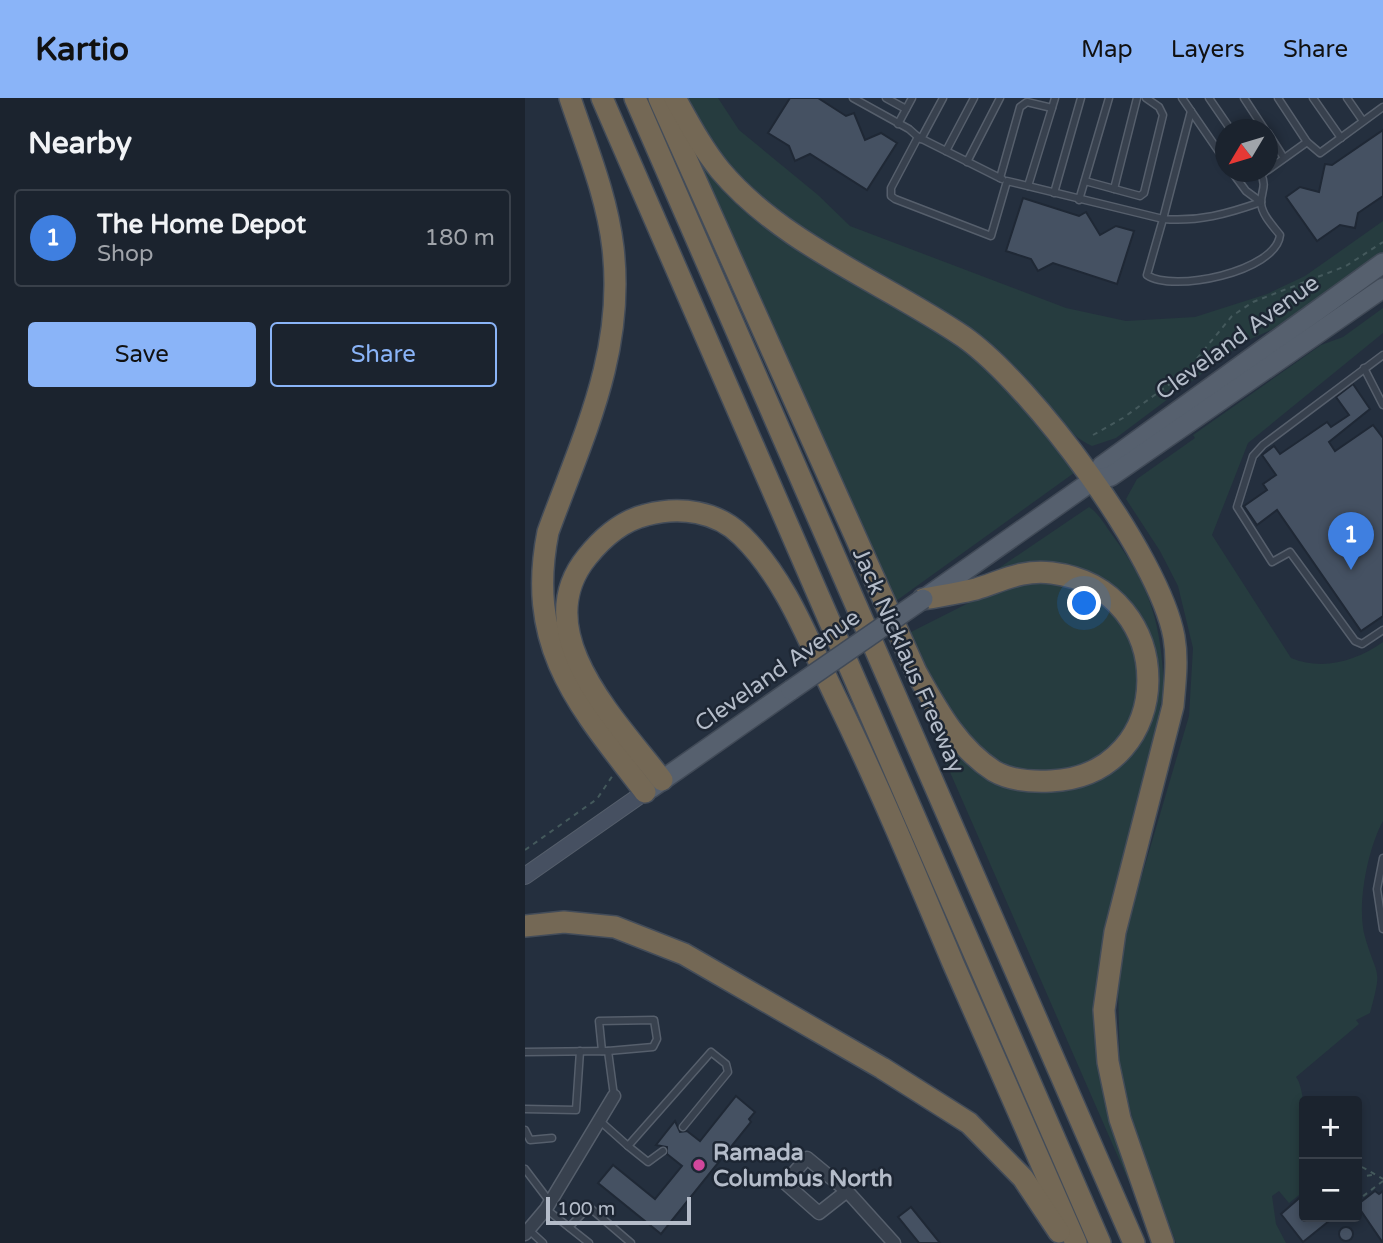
<!DOCTYPE html>
<html lang="en">
<head>
<meta charset="utf-8">
<style>
  :root { --surface:#1b232e; --page:#242b36; --text:#f1f3f6; --muted:#a0a4aa; --line:#39404a; --accent:#8ab4f8 }
  body { margin:0; font-family:"Varela Round",sans-serif; background:var(--page); color:var(--text) }
  .controls { position:absolute; right:21px; bottom:21px; display:grid; overflow:hidden; border-radius:7px; box-shadow:0 4px 10px #0003 }
  .controls button { width:63px; height:63px; display:grid; place-items:center; padding:0; border:0; border-bottom:2px solid var(--line); background:var(--surface); color:var(--text); font:35px sans-serif }
  .compass { position:absolute; left:690px; top:21px; width:63px; height:63px; border-radius:50%; background:var(--surface); box-shadow:0 4px 10px #0003; rotate:232deg }
  .scale { position:absolute; left:21px; bottom:18px; width:145px; box-sizing:border-box; padding-left:7px; border:4px solid #b4bcc9; border-top:0; font-size:19px; line-height:24px; white-space:nowrap; color:#b4bcc9; -webkit-text-stroke:5px #1d2633; paint-order:stroke }
  .you { position:absolute; left:560px; top:506px; width:24px; height:24px; margin:-18px; border:5px solid #fff; border-radius:50%; background:#1a73e8; box-shadow:0 0 0 10px #1a73e833 }
  .badge { display:grid; place-items:center; width:46px; height:46px; border-radius:50%; background:var(--accent); color:#fff; font-size:23px; font-weight:700 }
  .pin { position:absolute; translate:-50% -58px; filter:drop-shadow(0 2px 4px #0008) }
  .pin::after { content:''; position:absolute; top:37px; width:24px; height:21px; background:inherit; clip-path:polygon(0 0,100% 0,50% 100%) }
  .list { margin:0; padding:0; list-style:none }
  h2 { display:flex; justify-content:space-between; align-items:center; height:91px; margin:0; padding:0 28px; font-size:30px }
  h2 small { font-size:23px; font-weight:400; color:var(--muted) }
  .list li { display:grid; grid-template-columns:46px 1fr auto; gap:21px; align-items:center; box-sizing:border-box; height:98px; margin:0 14px 14px; padding:0 14px; border:2px solid var(--line); border-radius:7px }
  .list b { display:block; font-size:26px; white-space:nowrap }
  .list p { margin:0; font-size:23px; white-space:nowrap; color:var(--muted) }
  .list em { font-size:23px; font-style:normal; color:var(--muted) }
  .actions { display:flex; gap:14px; padding:21px 28px }
  .actions a { flex:1; padding:16px 0; border:2px solid var(--accent); border-radius:7px; text-align:center; font-size:24px; color:var(--accent) }
  .actions .main { background:var(--accent); color:#111 }
  .map { position:relative; flex:none; width:858px; height:1145px; overflow:hidden }
  header { display:flex; align-items:center; gap:42px; box-sizing:border-box; height:98px; padding:0 35px; background:var(--accent); color:#111 }
  header strong { font-size:33px }
  nav { display:flex; gap:38px; margin-inline-start:auto; font-size:24px }
  main { display:flex }
  aside { flex:1; background:var(--surface) }
  .map>svg:first-child { display:block }
</style>
</head>
<body>
<header>
<strong>Kartio</strong>
<nav><a>Map</a><a>Layers</a><a>Share</a></nav>
</header>
<main>
<aside>
<h2>Nearby<small></small></h2>
<ul class="list">
<li><span class="badge" style="background:#3f7fe0">1</span><div><b>The Home Depot</b><p>Shop</p></div><em>180 m</em></li>
</ul>
<div class="actions"><a class="main">Save</a><a>Share</a></div>
</aside>
<div class="map">
<svg width="858" height="1145" viewBox="0 0 858 1145">
  <rect width="100%" height="100%" fill="#242f3e"/>
  <g fill="#263c3f">
    <path d="M159 0H193L214 32 293 97 325 128 541 210 601 223 670 219 742 196 780 178 858 123V160L746 232 719 244 591 340 567 348C539 336 529 307 505 290 427 234 347 181 267 126L232 97 191 53Z"/>
    <polygon points="152,19 214,96 447,250 550,369 549,375 371,503"/>
    <path d="M858 210V235L723 345 687 437 766 560C798 573 831 563 858 544V723C843 750 831 808 840 839 852 881 858 867 845 915L831 922 834 926 771 979C784 995 779 1068 779 1093L764 1105 754 1093 747 1098 751 1126 761 1145H651L612 1039 595 971 593 887 600 835 664 618 668 550 653 488 635 453 601 401 612 381 670 340 668 337 796 247 818 239Z"/>
    <path d="M564 409C574 415 581 429 588 438 626 490 636 525 639 590L576 892 618 1116 411 642 425 635 444 657 531 692 564 685 622 626 598 502 477 474 474 470Z"/>
    <polygon points="528,481 588,506 622,577 592,655 530,681 469,666 425,619 384,535 479,487"/>
  </g>
  <g fill="#455162" stroke="#1f2835" stroke-width="2">
    <polygon points="265,0 293,0 321,18 329,15 340,42 356,35 372,45 342,92 285,56 270,63 264,48 243,35"/>
    <polygon points="858,32 858,98 833,115 830,130 815,127 792,143 761,99 775,89 794,94 800,66 807,67"/>
    <polygon points="498,100 554,118 561,114 575,137 591,128 609,133 592,186 528,165 513,173 506,161 481,153"/>
    <polygon points="828,286 845,311 804,344 810,353 848,327 858,340 858,518 836,533 752,412 732,427 719,408 742,392 738,386 751,377 737,357 749,348 755,356 802,324 806,329 824,317 811,299"/>
    <polygon points="211,998 230,1014 224,1021 226,1024 136,1136 73,1085 88,1067 130,1101 157,1068 142,1056 142,1049 131,1047 150,1023 155,1034 162,1033 175,1043"/>
    <polygon points="850,1093 854,1096 858,1093 858,1145 832,1107"/>
    <polygon points="779,1096 779,1119 809,1119 778,1144 756,1116"/>
    <polygon points="386,1109 415,1145 394,1145 373,1119"/>
    <circle cx="821" cy="1136" r="7"/>
  </g>
  <g fill="none" stroke-linecap="round" stroke-linejoin="round">
    <defs>
      <g id="service">
        <path d="M328 0 384 31 393 39 366 90V98L370 101 466 138 482 83 638 121 622 177C647 195 751 174 755 137 748 128 737 117 736 105 736 93 742 89 736 76L740 74"/>
        <polyline points="361,0 381,11"/>
        <polyline points="657,0 701,64"/>
        <polyline points="684,0 706,32"/>
        <polyline points="719,0 740,32"/>
        <polyline points="753,0 782,44"/>
        <polyline points="788,0 816,40"/>
        <polyline points="822,0 838,23"/>
        <path d="M666 13 638 121C673 124 702 116 736 104"/>
        <polyline points="373,26 387,0"/>
        <polyline points="743,35 759,60"/>
        <polyline points="393,39 477,81"/>
        <polyline points="396,41 418,0"/>
        <polyline points="421,53 449,0"/>
        <polyline points="442,64 475,0"/>
        <polyline points="743,72 782,44 795,55 858,9"/>
        <polyline points="707,74 721,93 736,104"/>
        <polyline points="475,80 495,9 502,4 527,10 530,0"/>
        <polyline points="560,83 615,98 619,95 638,17 634,9 621,0"/>
        <polyline points="503,88 527,10"/>
        <polyline points="589,91 612,0"/>
        <polyline points="529,95 556,0"/>
        <polyline points="554,102 584,0"/>
        <polyline points="858,257 738,347 728,358 712,409 747,464 765,454 830,543 837,546 858,532"/>
        <polyline points="839,270 858,307"/>
        <polyline points="858,760 852,791 858,831"/>
        <polyline points="77,953 74,923 129,922 132,941 128,949 83,953"/>
        <polyline points="0,954 83,953 89,998"/>
        <polyline points="0,1011 51,1012 55,953"/>
        <polyline points="75,1023 103,1048 186,954 201,966 203,974 158,1029"/>
        <polyline points="0,1032 5,1042 27,1040"/>
        <polyline points="103,1048 123,1064 138,1053"/>
        <polyline points="0,1071 25,1104"/>
        <polyline points="21,1111 64,1145"/>
        <polyline points="44,1129 64,1109 106,1145"/>
        <polyline points="4,1132 18,1145"/>
      </g>
      <g id="minor">
        <polyline points="322,1093 294,1115 260,1085 282,1060 322,1093 369,1145"/>
        <polyline points="0,1136 21,1111 89,998"/>
      </g>
      <polyline id="secondary" points="0,778 120,694"/>
      <g id="primary">
        <polyline points="567,383 577,368 858,165"/>
        <polyline points="399,501 567,383 586,378 858,190"/>
        <polyline points="126,690 266,592"/>
      </g>
      <g id="motorway">
        <path d="M45 0C61 48 82 98 88 150 100 255 58 338 23 434 0 550 54 608 120 694"/>
        <polyline points="77,0 575,1145"/>
        <polyline points="110,0 609,1145"/>
        <path d="M134 0 391 574C412 611 432 649 469 673 486 683 507 684 526 683 654 677 656 491 527 475 498 471 477 483 451 491 434 495 416 498 398 501"/>
        <path d="M150 0C164 25 177 50 195 72 257 146 360 185 439 239 507 287 634 457 649 539 653 562 650 585 648 608L590 834 579 912 583 964 595 1021 638 1145"/>
        <path d="M137 682C92 623 1 534 62 459 78 439 96 423 121 417 155 408 192 413 217 438 262 482 285 547 312 602 354 688 391 777 428 865 469 958 510 1052 551 1145"/>
        <polyline points="0,828 39,824 90,829 159,856 357,970 444,1025 498,1080 534,1134"/>
      </g>
    </defs>
    <use href="#service" stroke="#565f6c" stroke-width="9"/>
    <use href="#minor" stroke="#565f6c" stroke-width="15"/>
    <use href="#secondary" stroke="#565f6c" stroke-width="18"/>
    <use href="#primary" stroke="#414a57" stroke-width="22"/>
    <use href="#motorway" stroke="#434c59" stroke-width="24"/>
    <g stroke="#44595c" stroke-width="2" stroke-dasharray="5 5" stroke-linecap="butt">
      <polyline points="568,337 598,320 660,275 707,218 728,204 821,168 858,144"/>
      <polyline points="0,752 72,701 88,677"/>
      <polyline points="837,1069 858,1081"/>
      <polyline points="832,1079 847,1077"/>
      <polyline points="832,1092 837,1099 858,1083"/>
      <polyline points="832,1103 837,1099"/>
    </g>
    <use href="#service" stroke="#38414e" stroke-width="6"/>
    <use href="#minor" stroke="#38414e" stroke-width="12"/>
    <use href="#secondary" stroke="#465061" stroke-width="16"/>
    <use href="#primary" stroke="#56606e" stroke-width="19"/>
    <use href="#motorway" stroke="#746855" stroke-width="21"/>
    <defs>
      <polyline id="primary-bridge" points="266,592 398,501"/>
    </defs>
    <use href="#primary-bridge" stroke="#414a57" stroke-width="22" stroke-linecap="butt"/>
    <use href="#primary-bridge" stroke="#56606e" stroke-width="19"/>
  </g>
  <circle fill="#d1479c" stroke="#1d2633" stroke-width="2.5" cx="174" cy="1067" r="7"/>
  <g text-anchor="middle" stroke-width="5" stroke-linejoin="round" paint-order="stroke">
    <g font-size="23" fill="#b4bcc9" stroke="#1d2633">
      <text transform="translate(712 239) rotate(-36)" y="8">Cleveland Avenue</text>
      <text transform="translate(384 562) rotate(66)" y="8">Jack Nicklaus Freeway</text>
      <text transform="translate(252 572) rotate(-35)" y="8">Cleveland Avenue</text>
    </g>
    <g font-size="23" font-weight="bold" fill="#b4bcc9" stroke="#1d2633" text-anchor="start">
      <text x="188" y="1062">Ramada<tspan x="188" dy="26">Columbus North</tspan></text>
    </g>
  </g>
</svg>
<div class="controls">
<button>+</button>
<button>−</button>
</div>
<svg class="compass" viewBox="-18 -18 36 36"><path d="M0-13l5 13h-10z" fill="#e53935"/><path d="M0 13l5-13h-10z" fill="#a0a4aa"/></svg>
<div class="scale">100 m</div>
<div class="you"></div>
<div class="pin badge" style="left:826px;top:472px;background:#3f7fe0">1</div>
</div>
</main>
</body>
</html>
